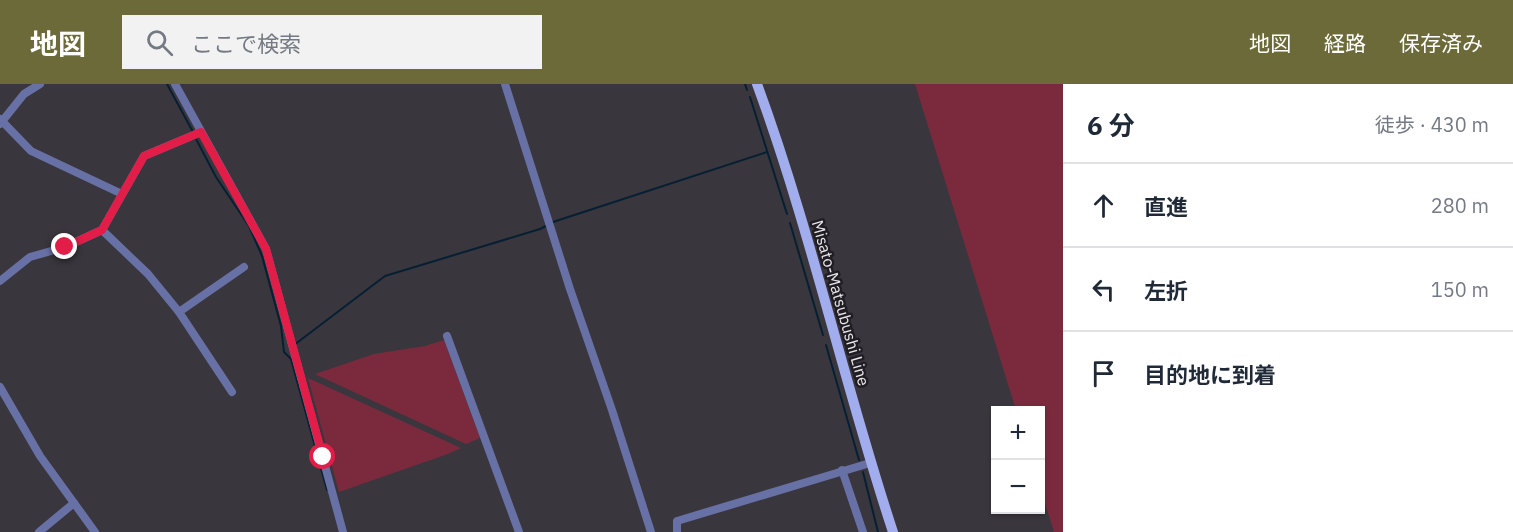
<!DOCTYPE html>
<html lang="ja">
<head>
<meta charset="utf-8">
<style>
  :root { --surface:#fff; --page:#f2f2f3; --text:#1f2937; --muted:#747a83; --line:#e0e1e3; --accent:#6c6a38 }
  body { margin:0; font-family:"IBM Plex Sans","Noto Sans JP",sans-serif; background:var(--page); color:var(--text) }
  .controls { position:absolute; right:18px; bottom:18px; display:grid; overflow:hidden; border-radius:0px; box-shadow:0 2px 4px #0004 }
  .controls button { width:54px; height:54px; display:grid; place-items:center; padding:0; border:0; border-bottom:2px solid var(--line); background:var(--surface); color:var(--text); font:30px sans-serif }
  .stop { position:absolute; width:18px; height:18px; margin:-14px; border:4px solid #e11d48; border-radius:50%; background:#fff }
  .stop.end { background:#e11d48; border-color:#fff; box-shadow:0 2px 6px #0008 }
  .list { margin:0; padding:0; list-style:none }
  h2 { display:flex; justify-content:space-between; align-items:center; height:78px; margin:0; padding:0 24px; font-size:26px }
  h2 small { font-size:20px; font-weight:400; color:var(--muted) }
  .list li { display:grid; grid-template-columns:39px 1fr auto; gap:18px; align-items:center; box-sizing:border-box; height:84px; padding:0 24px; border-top:2px solid var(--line) }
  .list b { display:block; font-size:22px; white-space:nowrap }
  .list em { font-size:20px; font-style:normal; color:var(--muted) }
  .icon { flex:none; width:33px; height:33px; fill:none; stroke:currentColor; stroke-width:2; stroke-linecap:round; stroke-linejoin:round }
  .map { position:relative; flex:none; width:1063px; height:448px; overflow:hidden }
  header { display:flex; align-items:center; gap:36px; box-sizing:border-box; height:84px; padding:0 30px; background:var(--accent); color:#fff }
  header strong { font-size:28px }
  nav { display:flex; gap:33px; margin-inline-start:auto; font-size:21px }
  .search { width:420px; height:54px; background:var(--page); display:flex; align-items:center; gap:15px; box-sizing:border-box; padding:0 21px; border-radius:0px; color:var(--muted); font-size:22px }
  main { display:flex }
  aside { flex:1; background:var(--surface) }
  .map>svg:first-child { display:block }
</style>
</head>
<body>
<header>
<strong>地図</strong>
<div class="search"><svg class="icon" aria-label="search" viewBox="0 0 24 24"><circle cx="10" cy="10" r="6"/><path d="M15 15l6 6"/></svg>ここで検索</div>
<nav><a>地図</a><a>経路</a><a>保存済み</a></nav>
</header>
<main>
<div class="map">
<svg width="1063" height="448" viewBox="0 0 1063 448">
  <rect width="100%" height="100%" fill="#3a363e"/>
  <g fill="#7b2a3e">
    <polygon points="915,0 1063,0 1063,448 1054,448 1041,406 1040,326 1016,326"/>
    <polygon points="444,256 480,354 466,360 315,290 374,270 425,262"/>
    <polygon points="308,294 461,364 445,371 339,408"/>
  </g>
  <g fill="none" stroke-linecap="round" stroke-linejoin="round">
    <g stroke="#062033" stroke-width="2">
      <polyline points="167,0 193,48"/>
      <polyline points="745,0 747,6"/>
      <polyline points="750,13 787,130"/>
      <polyline points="195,53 216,93 249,142 262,172 281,242 284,268 291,275 327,406"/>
      <polyline points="553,138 767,68"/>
      <polyline points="790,139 823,251"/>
      <polyline points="294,261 385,192 540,145 548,141"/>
      <polyline points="826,261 859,376"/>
      <polyline points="863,388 878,448"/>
    </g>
    <g stroke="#6871a5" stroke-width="8">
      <polyline points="175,0 266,165 343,448"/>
      <polyline points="505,0 570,205 612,326 651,448"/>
      <polyline points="0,35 31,67 122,110"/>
      <polyline points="0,40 24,10 40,0"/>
      <polyline points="102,146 148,190 179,228"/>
      <polyline points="0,197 30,173 65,163 102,146 144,72 201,48"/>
      <polyline points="447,252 519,448"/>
      <polyline points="0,303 40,372 95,448"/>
      <polyline points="232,308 179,228 244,183"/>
      <polyline points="842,386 863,448"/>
      <polyline points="39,448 74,419"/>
      <polyline points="677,448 677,437 870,379"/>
    </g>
    <path stroke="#a1aded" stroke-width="10" d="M757 0C811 147 844 300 893 448"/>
  </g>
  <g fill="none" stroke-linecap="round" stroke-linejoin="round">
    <polyline stroke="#e11d48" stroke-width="8" points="65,163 102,146 144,72 201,48 266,165 323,373"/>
  </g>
  <g text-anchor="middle" stroke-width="5" stroke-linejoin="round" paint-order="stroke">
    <g font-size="16" fill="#eae7ed" stroke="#201e22">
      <text transform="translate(841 219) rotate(74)" y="6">Misato-Matsubushi Line</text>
    </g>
  </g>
</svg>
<div class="controls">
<button>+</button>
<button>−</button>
</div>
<div class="stop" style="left:323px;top:373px"></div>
<div class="stop end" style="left:65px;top:163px"></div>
</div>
<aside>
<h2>6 分<small>徒歩 · 430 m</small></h2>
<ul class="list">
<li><svg class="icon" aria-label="ahead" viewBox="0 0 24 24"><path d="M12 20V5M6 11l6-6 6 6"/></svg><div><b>直進</b></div><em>280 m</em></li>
<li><svg class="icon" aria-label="left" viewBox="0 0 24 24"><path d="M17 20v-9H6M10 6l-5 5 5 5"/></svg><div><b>左折</b></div><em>150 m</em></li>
<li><svg class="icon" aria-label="arrive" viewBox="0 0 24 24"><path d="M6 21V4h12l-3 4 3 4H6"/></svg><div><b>目的地に到着</b></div></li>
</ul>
</aside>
</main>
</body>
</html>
